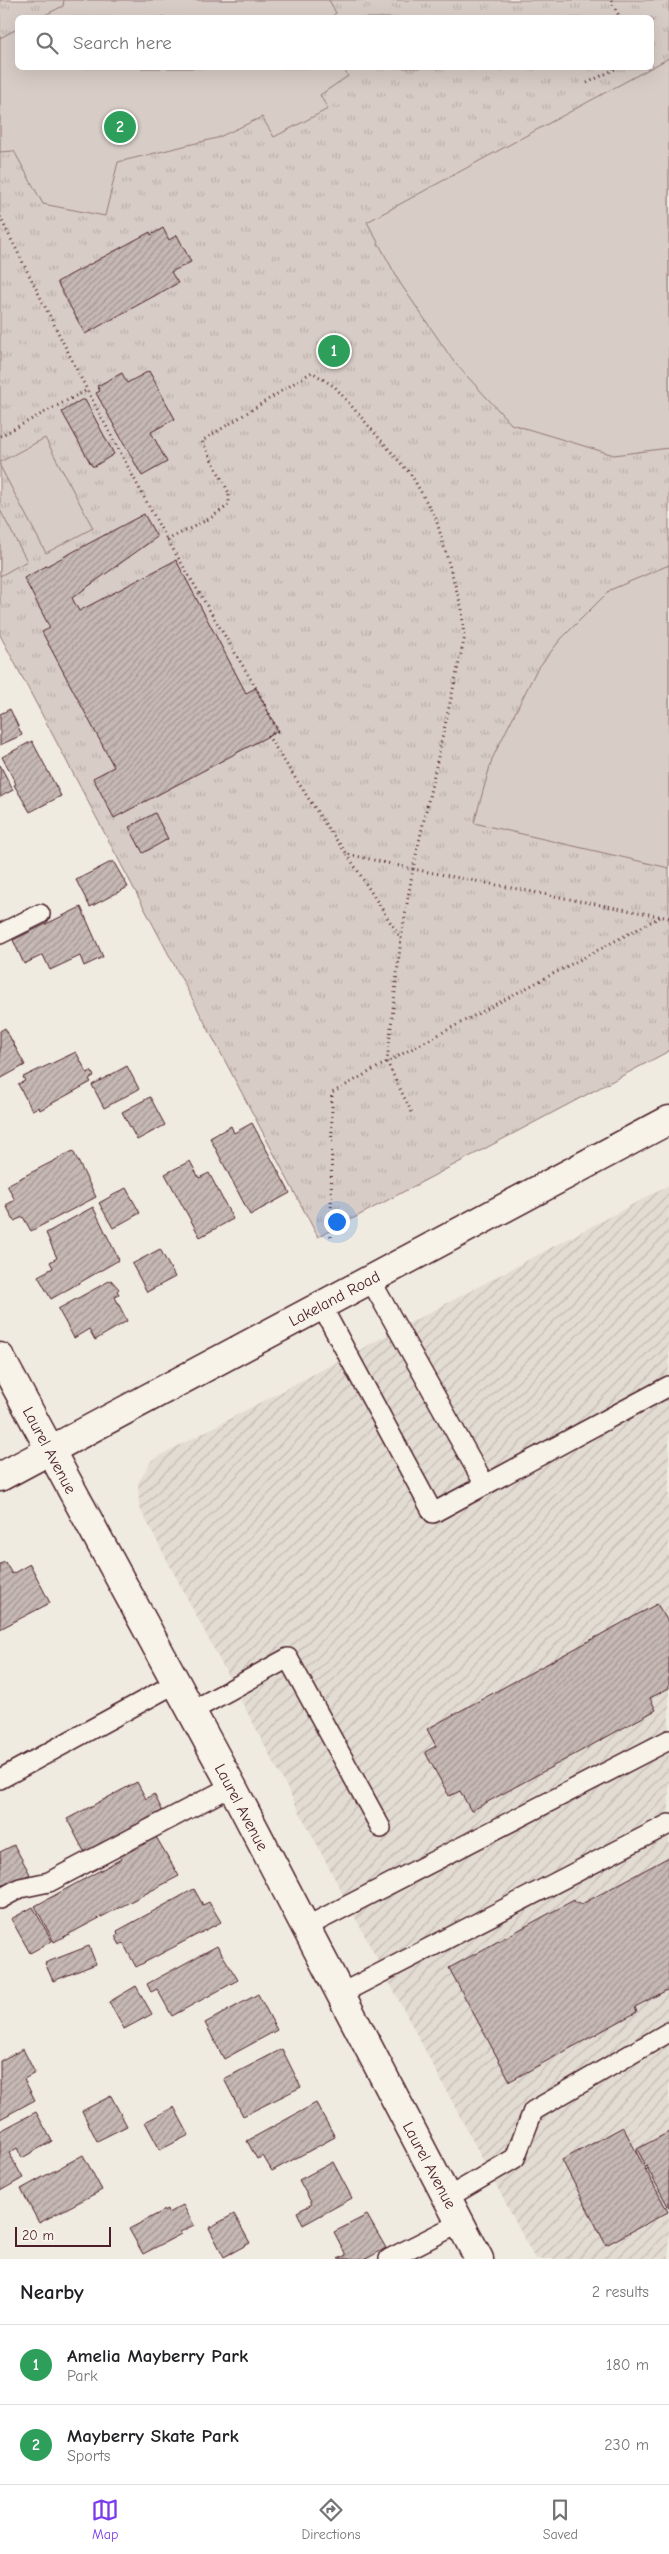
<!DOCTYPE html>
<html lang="en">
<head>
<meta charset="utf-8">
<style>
  :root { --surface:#fff; --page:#f6f6f6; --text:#202124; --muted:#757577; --line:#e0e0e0; --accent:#7c3aed }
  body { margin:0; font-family:"Comic Neue",sans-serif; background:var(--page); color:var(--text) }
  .scale { position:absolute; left:15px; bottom:12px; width:96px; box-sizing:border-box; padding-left:5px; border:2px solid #4a1f2b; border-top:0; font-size:14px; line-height:18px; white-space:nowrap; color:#4a1f2b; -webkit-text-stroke:4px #f7f3e8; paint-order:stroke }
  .you { position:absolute; left:336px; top:1221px; width:18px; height:18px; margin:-12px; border:4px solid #fff; border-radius:50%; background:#1a73e8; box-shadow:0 0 0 8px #1a73e833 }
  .badge { display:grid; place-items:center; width:32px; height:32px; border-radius:50%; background:var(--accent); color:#fff; font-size:16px; font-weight:700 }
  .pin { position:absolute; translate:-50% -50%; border:2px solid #fff; box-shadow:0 1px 5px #0006 }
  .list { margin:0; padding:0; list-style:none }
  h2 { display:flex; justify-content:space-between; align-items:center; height:65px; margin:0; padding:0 20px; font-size:21px }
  h2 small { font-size:16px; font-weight:400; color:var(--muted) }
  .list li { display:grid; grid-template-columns:32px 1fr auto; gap:15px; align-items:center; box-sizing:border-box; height:80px; padding:0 20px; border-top:1px solid var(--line) }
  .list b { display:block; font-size:19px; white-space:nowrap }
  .list p { margin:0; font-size:16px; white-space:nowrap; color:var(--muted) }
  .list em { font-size:16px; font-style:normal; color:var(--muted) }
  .icon { flex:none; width:28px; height:28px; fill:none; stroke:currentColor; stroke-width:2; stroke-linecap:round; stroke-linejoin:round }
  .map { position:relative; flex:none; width:669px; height:2259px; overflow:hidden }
  .search { position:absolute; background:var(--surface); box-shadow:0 5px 20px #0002; left:15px; right:15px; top:15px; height:55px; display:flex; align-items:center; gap:12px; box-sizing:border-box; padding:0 18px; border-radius:8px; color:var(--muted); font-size:19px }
  .sheet { height:225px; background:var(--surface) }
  nav { display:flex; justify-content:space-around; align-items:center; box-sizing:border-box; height:70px; border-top:1px solid var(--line); background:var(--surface); font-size:14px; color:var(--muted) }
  nav a { display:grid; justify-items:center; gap:2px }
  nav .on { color:var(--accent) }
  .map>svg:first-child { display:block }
</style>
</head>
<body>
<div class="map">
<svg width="669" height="2259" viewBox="0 0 669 2259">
  <defs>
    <pattern id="industrial-furrows" width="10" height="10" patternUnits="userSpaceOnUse" patternTransform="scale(1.25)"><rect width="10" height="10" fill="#e3dcd2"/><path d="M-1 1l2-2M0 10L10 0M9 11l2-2" fill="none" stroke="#c4bcb4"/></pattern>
    <pattern id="grass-tufts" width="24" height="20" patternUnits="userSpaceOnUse" patternTransform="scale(1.25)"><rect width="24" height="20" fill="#d8cdc6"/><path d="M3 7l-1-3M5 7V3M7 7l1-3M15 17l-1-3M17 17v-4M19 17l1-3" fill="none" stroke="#bbb0aa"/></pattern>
    <pattern id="building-hatch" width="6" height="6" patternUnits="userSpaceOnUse" patternTransform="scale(1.25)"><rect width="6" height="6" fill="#c6b8b3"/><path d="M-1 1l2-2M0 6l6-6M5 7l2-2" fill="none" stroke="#a39592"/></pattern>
  </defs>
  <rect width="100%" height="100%" fill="#f0ebe0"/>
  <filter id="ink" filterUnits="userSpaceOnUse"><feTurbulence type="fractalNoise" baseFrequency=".02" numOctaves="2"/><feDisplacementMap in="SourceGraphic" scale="10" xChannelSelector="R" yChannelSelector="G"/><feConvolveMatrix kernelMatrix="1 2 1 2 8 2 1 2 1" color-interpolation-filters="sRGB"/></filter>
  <g filter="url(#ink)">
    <polygon fill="url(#industrial-furrows)" points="669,1185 669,2259 535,2259 139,1507 138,1483 152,1460"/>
    <path fill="url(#grass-tufts)" stroke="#917678" fill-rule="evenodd" d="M0 0H669V1051L318 1237 0 635ZM18 18H652V68H18Z"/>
    <g fill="#d8cdc6" stroke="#917678">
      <polygon points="64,0 329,0 336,13 330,18 41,17 63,6"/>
      <polygon points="17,29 18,68 343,68 348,76 320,95 328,109 274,137 262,117 217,138 118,162 105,216 43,204 14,151 0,152 0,38"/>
      <polygon points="669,58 669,448 614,455 511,424 454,362 400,283 367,222"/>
      <polygon points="45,438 93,528 46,553 0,466 0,462"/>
      <polygon points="0,510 27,561 0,576"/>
      <polygon points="669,565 669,868 474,823 492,759 536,671 560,640 610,590"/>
    </g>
    <g fill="url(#building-hatch)" stroke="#4a1f2b">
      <polygon points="163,228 169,240 177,235 191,262 171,272 178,283 85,334 57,282 150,232 151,235"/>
      <polygon points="149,371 175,419 151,432 167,462 142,476 96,393 100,391 97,386 122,373 127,383"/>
      <polygon points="81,400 85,400 114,454 95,466 92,466 62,412"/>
      <polygon points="144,514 157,537 72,598 79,611 176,560 246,693 256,688 278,731 114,818 93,778 114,767 42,632 50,628 24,578"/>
      <polygon points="10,709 22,735 0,745 0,714"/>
      <polygon points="32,741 61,796 30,812 14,785 16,784 2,757"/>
      <polygon points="0,765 13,790 0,797"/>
      <polygon points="155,813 168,839 143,853 129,827"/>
      <polygon points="113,861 128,887 90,907 76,880"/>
      <polygon points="81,907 103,957 84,966 80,956 50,970 43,955 24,964 13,940"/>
      <polygon points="5,1028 25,1065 0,1079 0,1031"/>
      <polygon points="76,1052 87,1073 91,1071 94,1076 89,1079 91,1082 40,1110 39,1107 32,1110 18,1084 25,1081 23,1077"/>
      <polygon points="127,1066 139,1089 104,1108 92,1085"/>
      <polygon points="150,1097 165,1125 137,1140 122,1112"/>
      <polygon points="252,1123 290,1193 250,1215 210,1138 231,1126 234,1133"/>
      <polygon points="73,1151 96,1197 31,1231 23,1217 14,1221 6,1205 15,1200 7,1185"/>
      <polygon points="190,1161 199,1178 209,1173 233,1219 200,1237 165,1174"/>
      <polygon points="126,1188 140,1213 113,1228 99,1203"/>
      <polygon points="93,1207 119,1260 51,1299 38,1276 53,1268 50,1262 57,1258 46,1233"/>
      <polygon points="160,1249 175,1277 147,1292 132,1264"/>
      <polygon points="111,1280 119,1289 117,1291 119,1294 115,1297 127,1321 95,1340 89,1329 74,1338 58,1309"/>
      <polygon points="5,1562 12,1574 30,1564 50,1603 0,1629 0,1564"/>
      <polygon points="657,1604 669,1623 669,1688 650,1698 656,1710 471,1811 460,1791 449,1796 425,1752 436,1746 427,1729"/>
      <polygon points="137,1782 146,1799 154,1794 163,1812 155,1816 157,1819 86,1855 67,1819"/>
      <polygon points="155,1835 179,1876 54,1942 35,1906 121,1859 118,1855"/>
      <polygon points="14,1845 30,1874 2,1890 0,1852"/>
      <polygon points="669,1857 669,1989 635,2007 637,2012 510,2081 449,1968 574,1900 576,1904 579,1902 580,1905"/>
      <polygon points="194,1889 203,1905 209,1902 221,1922 136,1967 123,1943 120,1945 115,1936 118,1934 117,1931"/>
      <polygon points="33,1907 52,1941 30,1953 11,1919"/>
      <polygon points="89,1946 96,1964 53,1981 45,1963"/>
      <polygon points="217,1946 238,1980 172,2016 157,1989 151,1992 147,1984"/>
      <polygon points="136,1986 152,2014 124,2029 109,2002"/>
      <polygon points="258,1994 277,2030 224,2059 205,2023"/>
      <polygon points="23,2049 35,2073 24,2079 35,2100 0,2119 0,2061"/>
      <polygon points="282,2049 301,2087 243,2116 224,2079"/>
      <polygon points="111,2096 127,2126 97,2141 82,2111"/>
      <polygon points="316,2103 335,2137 272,2171 263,2156 257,2159 247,2141"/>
      <polygon points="174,2107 189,2135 160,2150 145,2122"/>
      <polygon points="36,2112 52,2141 22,2158 17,2148 9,2153 23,2178 0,2191 0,2131"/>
      <polygon points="623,2127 668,2212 606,2245 562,2160"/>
      <polygon points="669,2132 669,2208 637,2149"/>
      <polygon points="83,2155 102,2190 39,2223 21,2189"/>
      <polygon points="333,2162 352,2198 303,2225 297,2212 312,2204 299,2180"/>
      <polygon points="183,2205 194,2225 180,2232 181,2234 143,2254 129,2229 167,2209 168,2213"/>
      <polygon points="234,2214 250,2243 224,2257 209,2228"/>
      <polygon points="367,2215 386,2248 366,2259 338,2259 346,2255 334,2232"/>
    </g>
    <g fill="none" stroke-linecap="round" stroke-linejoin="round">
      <defs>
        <g id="service">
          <polyline points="0,934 40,914"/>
          <polyline points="321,1305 433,1513 485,1485 370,1279"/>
          <polyline points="485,1485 669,1386"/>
          <polyline points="190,1712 288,1658 381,1828"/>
          <polyline points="0,1779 176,1683"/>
          <polyline points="0,1899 20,1888 49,1882 232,1786"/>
          <polyline points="304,1928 669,1740"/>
          <polyline points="340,1994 669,1824"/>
          <polyline points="447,2198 515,2158 533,2111 669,2032"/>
          <polyline points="389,2259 460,2223"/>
        </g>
        <polyline id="minor" points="0,1357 232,1786 479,2259"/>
        <polyline id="tertiary" points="0,1477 669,1120"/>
      </defs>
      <use href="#service" stroke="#4a1f2b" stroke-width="22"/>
      <use href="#minor" stroke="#4a1f2b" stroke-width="31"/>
      <use href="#tertiary" stroke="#4a1f2b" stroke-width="31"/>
      <g stroke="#4a1f2b" stroke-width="3" stroke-dasharray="1 4" stroke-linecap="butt">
        <polyline points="611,0 620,18"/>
        <polyline points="587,83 617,68"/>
        <polyline points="0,217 87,390 161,529 256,688 278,731 268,736 329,830 347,854 413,869 669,918"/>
        <polyline points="0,436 87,390"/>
        <polyline points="167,540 209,519 229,505 229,493 202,441 312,372 335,387 412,476 436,519 462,609 464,640 413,869 401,939 387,1062 413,1115"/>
        <polyline points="347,854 401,939"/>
        <polyline points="331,1237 332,1093 387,1062 662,916"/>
      </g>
      <use href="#service" stroke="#f7f3e8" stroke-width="19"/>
      <use href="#minor" stroke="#f7f3e8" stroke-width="28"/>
      <use href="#tertiary" stroke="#f7f3e8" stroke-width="28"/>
    </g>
  </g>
  <g text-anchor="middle" stroke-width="4" stroke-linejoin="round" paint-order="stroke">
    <g font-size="16" fill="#4a1f2b" stroke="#f7f3e8">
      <text transform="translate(334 1298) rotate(-28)" y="6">Lakeland Road</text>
      <text transform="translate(50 1450) rotate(62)" y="6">Laurel Avenue</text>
      <text transform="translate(242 1807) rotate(62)" y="6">Laurel Avenue</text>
      <text transform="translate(430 2165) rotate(62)" y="6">Laurel Avenue</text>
    </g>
  </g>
</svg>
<div class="scale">20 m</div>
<div class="you"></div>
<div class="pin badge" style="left:334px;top:351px;background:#2e9e5b">1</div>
<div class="pin badge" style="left:120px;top:127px;background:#2e9e5b">2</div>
<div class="search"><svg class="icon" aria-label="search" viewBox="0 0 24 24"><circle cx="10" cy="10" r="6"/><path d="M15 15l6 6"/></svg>Search here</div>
</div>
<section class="sheet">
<h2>Nearby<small>2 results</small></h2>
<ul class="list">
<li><span class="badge" style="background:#2e9e5b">1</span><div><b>Amelia Mayberry Park</b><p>Park</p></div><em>180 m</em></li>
<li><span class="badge" style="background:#2e9e5b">2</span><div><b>Mayberry Skate Park</b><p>Sports</p></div><em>230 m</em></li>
</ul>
</section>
<nav>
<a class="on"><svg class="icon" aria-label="map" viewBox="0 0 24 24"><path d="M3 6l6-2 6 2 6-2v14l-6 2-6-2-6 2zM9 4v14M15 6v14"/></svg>Map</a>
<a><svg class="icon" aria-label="directions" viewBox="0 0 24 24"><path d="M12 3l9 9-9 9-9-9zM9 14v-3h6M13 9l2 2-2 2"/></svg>Directions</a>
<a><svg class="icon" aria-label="saved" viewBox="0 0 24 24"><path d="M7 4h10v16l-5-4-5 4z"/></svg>Saved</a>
</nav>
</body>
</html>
